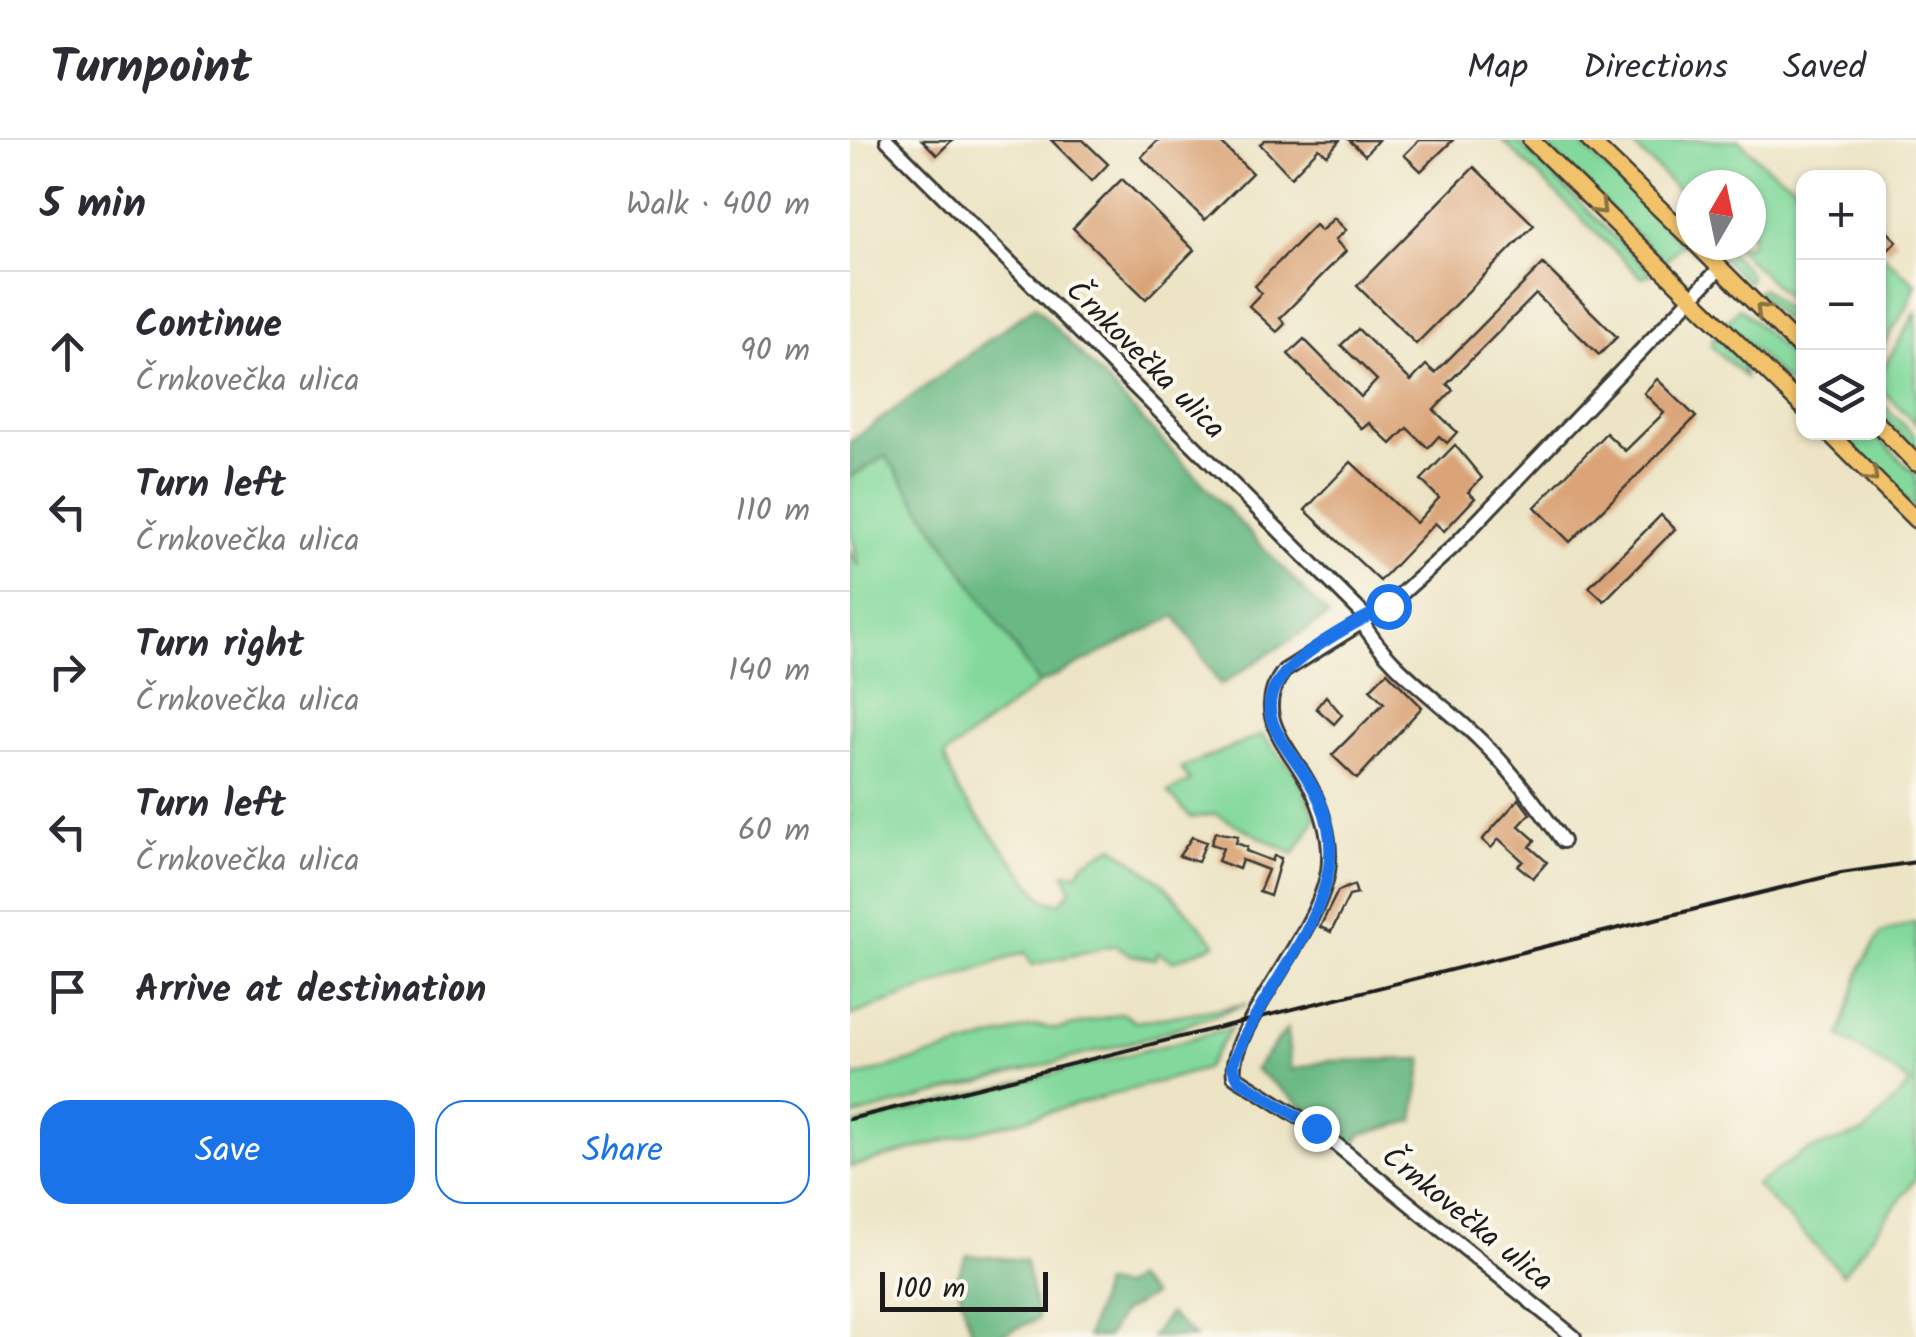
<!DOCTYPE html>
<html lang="en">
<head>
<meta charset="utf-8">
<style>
  :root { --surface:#fff; --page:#f2f2f3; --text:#2b2b33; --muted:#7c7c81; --line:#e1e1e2; --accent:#1a73e8 }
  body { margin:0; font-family:Kalam,sans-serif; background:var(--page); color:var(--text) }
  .controls { position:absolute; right:30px; top:30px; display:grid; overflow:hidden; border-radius:20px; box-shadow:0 2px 8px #0004 }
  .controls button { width:90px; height:90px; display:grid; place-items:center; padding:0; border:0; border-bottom:2px solid var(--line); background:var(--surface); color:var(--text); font:50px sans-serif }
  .compass { position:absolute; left:826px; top:30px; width:90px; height:90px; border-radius:50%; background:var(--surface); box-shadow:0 2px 8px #0004; rotate:9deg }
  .scale { position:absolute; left:30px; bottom:25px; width:168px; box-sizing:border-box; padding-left:10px; border:5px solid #1c1c1c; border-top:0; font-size:28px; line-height:35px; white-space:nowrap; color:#1c1c1c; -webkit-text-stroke:8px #fbf7ec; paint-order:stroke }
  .stop { position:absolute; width:30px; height:30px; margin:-22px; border:8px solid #1a73e8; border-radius:50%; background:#fff }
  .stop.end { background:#1a73e8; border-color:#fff; box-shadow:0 2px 10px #0008 }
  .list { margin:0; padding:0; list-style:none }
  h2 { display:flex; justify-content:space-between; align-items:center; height:130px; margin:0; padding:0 40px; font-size:42px }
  h2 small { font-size:32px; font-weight:400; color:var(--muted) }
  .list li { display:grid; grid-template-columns:65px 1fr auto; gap:30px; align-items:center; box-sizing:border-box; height:160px; padding:0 40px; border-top:2px solid var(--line) }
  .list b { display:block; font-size:38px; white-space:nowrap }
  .list p { margin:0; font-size:32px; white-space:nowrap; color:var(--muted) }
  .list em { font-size:32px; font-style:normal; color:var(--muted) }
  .actions { display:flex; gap:20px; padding:30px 40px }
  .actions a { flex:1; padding:22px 0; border:2px solid var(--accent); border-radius:30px; text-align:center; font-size:35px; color:var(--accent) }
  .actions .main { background:var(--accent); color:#fff }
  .icon { flex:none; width:55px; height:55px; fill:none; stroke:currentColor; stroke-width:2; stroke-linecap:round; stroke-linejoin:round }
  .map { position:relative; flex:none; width:1066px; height:1197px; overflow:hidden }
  header { display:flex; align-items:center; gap:60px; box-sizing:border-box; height:140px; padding:0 50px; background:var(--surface); border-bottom:2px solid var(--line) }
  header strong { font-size:48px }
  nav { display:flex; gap:55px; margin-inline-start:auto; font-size:35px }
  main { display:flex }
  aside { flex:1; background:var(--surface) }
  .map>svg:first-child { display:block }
</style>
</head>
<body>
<header>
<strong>Turnpoint</strong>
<nav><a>Map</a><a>Directions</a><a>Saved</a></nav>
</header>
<main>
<aside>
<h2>5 min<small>Walk · 400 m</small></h2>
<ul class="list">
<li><svg class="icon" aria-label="ahead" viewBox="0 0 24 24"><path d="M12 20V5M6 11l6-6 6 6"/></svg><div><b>Continue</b><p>Črnkovečka ulica</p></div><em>90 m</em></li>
<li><svg class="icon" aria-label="left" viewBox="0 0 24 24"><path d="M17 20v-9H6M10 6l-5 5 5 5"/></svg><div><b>Turn left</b><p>Črnkovečka ulica</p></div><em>110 m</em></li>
<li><svg class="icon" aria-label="right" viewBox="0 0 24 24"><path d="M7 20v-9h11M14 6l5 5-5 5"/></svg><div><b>Turn right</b><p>Črnkovečka ulica</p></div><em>140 m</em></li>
<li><svg class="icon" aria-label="left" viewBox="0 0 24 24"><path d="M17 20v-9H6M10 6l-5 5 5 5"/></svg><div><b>Turn left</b><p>Črnkovečka ulica</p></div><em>60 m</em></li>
<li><svg class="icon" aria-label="arrive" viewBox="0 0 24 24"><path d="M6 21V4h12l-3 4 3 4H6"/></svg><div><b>Arrive at destination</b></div></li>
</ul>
<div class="actions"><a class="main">Save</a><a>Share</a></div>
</aside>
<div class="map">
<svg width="1066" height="1197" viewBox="0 0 1066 1197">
  <rect width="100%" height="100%" fill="#fbf7ec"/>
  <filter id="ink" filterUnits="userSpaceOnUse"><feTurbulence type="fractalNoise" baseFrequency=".01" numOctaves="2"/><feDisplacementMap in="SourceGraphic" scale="20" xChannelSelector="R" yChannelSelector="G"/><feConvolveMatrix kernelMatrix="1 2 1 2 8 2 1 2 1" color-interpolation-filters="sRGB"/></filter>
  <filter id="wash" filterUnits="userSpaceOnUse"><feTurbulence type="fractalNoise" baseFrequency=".0048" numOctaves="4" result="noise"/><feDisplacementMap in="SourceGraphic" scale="40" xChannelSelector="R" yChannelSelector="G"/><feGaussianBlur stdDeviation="2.25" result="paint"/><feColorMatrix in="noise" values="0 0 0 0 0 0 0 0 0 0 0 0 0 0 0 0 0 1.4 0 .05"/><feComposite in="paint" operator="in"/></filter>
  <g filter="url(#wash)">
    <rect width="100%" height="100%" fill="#ece4c4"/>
    <g fill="#83d99c" stroke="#507a5c" stroke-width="2.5">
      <polygon points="652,0 666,0 802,134 791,137"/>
      <polygon points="690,0 727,0 832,104 814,122"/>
      <polygon points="778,0 889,0 916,26 953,51 953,173 884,105 901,105 901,45 841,45 841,63"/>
      <polygon points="858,105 872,105 899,132 900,139 897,142"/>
      <polygon points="1029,112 1066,144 1056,169 1029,211"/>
      <polygon points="912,148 953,185 953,199 906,152"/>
      <polygon points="890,168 953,228 953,259 876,182"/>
      <polygon points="1066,172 1066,284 1029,247 1028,237"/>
      <polygon points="864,195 892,222 895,237 861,206"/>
      <polygon points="1028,260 1066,297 1066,310 1029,273"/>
      <polygon points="988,293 1023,293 1066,335 1066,370"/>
      <polygon points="36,316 189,544 94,616 109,653 194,760 210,763 221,750 215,733 229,733 233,723 263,706 313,743 366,804 323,821 307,812 305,819 281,815 265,805 182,825 175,812 0,876 0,412 9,426 0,388 0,337"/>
      <polygon points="412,595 446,634 466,678 444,714 365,674 341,678 318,652 340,641 331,628"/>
      <polygon points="1066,782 1066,1038 993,1134 906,1045 954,1012 1015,992 1061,943 990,896 1013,823 1031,793"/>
      <polygon points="397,864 300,897 0,977 0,932 2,938 185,886 208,889 273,873 285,882"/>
      <polygon points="381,888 355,929 0,1027 0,986"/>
    </g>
    <g fill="#6ab984" stroke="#436a50" stroke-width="2.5">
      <polygon points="185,166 478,476 370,545 326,476 189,544 36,316 0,337 0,302"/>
      <polygon points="437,889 441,930 477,921 573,919 564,981 512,994 503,1005 405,929"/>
      <polygon points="117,1115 175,1120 188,1179 146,1197 123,1197 106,1139"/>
      <polygon points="284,1139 302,1156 272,1172 257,1197 237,1197 253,1144 273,1147"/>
      <polygon points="319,1174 345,1197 301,1197"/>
    </g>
    <g id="blocks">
      <g fill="#daa478">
        <polygon points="72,0 102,0 87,15"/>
        <polygon points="201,0 233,0 258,24 242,41"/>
        <polygon points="308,0 368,0 402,33 355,80 291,17"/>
        <polygon points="415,0 490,0 477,15 469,8 441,37 410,4"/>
        <polygon points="499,0 528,0 515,15"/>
        <polygon points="569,0 603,0 571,31 554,15"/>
        <polygon points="624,27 684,85 566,204 507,146"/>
        <polygon points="272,39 344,110 296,159 223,88"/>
        <polygon points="484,78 496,90 485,100 496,111 430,178 435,184 427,192 399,166 411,153 405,146 465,85 471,91"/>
        <polygon points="1028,83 1047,101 1038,110 1028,100"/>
        <polygon points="693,124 767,197 749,215 686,154 597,244 603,250 584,270 607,292 597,303 589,296 578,308 557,288 541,304 519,283 512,289 438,214 454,199 511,257 527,240 491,205 508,189 561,241 576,225 585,233"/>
        <polygon points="807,239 846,277 720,402 685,367 756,293 775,311 814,273 794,253"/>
        <polygon points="605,305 632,338 618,352 625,358 594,391 585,383 530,441 455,370 501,322 566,383 589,358 571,340"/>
        <polygon points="811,375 825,389 754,461 739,447"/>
        <polygon points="537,532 572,567 507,639 482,615 534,563 520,549"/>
        <polygon points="476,556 492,575 484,584 466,568"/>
        <polygon points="669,659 680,674 669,686 685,700 680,707 697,722 683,738 668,726 673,721 649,699 641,708 632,700"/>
        <polygon points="365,692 388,696 386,703 397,707 396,711 422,721 424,716 431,718 420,756 409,752 418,730 392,720 389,729 368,721 373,708 361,704"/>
        <polygon points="342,697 356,702 348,722 329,716"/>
        <polygon points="504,745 507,754 499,756 481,792 470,787 488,751"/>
      </g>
    </g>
  </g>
  <g filter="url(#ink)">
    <use href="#blocks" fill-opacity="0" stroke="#3b3a35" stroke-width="2.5"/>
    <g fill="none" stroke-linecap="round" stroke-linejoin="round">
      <defs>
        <g id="minor">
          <polyline points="37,0 516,477"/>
          <path d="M511 480C538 529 591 561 630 600 662 630 687 666 713 701"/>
          <path d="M724 1197 466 988 384 936C376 888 479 784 479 720 480 696 472 668 460 646 440 607 400 575 434 531L538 466 603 407 870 128"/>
        </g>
        <g id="major">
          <polyline points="681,0 954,268"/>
          <polyline points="739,0 841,99"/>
          <polyline points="847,105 954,212"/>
          <polyline points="1028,284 1066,323"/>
          <polyline points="978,292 1066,380"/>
        </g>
      </defs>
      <use href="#minor" stroke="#3b3a35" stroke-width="18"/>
      <use href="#major" stroke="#3b3a35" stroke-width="20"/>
      <use href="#minor" stroke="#fff" stroke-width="12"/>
      <use href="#major" stroke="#f2c26a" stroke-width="15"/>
      <polyline stroke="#1c1c1c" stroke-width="4" points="0,979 991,733 1066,722"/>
    </g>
    <defs><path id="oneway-chevron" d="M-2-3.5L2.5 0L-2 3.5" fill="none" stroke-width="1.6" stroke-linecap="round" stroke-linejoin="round" transform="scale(2.5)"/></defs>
    <g stroke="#876f43">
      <use href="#oneway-chevron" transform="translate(750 68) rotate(45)"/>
      <use href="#oneway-chevron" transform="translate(912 170) rotate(-135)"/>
      <use href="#oneway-chevron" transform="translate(1022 336) rotate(45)"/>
    </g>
  </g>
  <g fill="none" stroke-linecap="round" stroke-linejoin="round" filter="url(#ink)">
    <path stroke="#1a73e8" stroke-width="12" d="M466 988 389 940 382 926C405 860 469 796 479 727 498 595 300 583 538 466"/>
  </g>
  <g text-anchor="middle" stroke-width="8" stroke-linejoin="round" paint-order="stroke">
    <g font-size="30" fill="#1c1c1c" stroke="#fbf7ec">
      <text transform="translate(296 219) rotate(45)" y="10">Črnkovečka ulica</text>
      <text transform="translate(618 1078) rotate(39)" y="10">Črnkovečka ulica</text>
    </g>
  </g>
</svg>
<div class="controls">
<button>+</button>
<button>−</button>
<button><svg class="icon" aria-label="layers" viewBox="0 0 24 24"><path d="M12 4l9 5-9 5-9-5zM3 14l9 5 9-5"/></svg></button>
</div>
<svg class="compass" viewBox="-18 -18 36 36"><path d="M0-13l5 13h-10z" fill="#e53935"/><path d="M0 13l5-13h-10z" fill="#7c7c81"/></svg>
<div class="scale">100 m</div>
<div class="stop" style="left:538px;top:466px"></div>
<div class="stop end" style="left:466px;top:988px"></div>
</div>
</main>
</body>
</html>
